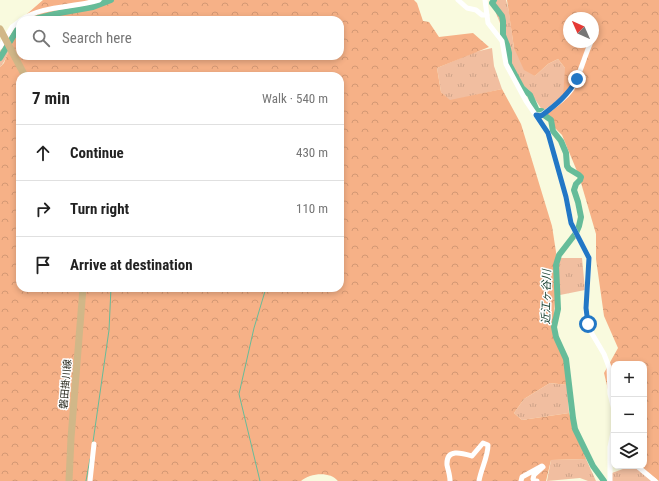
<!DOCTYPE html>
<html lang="en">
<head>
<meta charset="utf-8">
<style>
  :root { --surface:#fff; --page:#f6f6f6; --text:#222; --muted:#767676; --line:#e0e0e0 }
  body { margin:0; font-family:"Roboto Condensed","Noto Sans JP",sans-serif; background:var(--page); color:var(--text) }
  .controls { position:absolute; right:12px; bottom:12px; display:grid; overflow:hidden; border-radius:8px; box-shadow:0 2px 6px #0003 }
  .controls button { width:36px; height:36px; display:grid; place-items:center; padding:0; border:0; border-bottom:1px solid var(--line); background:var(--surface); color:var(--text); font:20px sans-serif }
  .compass { position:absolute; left:563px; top:12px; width:36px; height:36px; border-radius:50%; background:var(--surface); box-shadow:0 2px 6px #0003; rotate:315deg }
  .stop { position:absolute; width:12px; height:12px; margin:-9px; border:3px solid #2277c5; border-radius:50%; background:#fff }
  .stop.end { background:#2277c5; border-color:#fff; box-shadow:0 1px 4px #0008 }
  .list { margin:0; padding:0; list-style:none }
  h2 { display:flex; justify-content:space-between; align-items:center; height:52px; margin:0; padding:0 16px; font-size:17px }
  h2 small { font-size:13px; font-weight:400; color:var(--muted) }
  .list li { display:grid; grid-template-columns:26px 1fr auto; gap:12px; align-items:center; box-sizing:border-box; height:56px; padding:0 16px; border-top:1px solid var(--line) }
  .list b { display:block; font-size:15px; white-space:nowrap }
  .list em { font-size:13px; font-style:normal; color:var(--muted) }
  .icon { flex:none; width:22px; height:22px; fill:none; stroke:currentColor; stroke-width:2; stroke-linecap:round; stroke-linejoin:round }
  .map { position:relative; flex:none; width:659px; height:481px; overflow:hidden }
  .search { position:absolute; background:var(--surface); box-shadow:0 2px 6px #0003; left:16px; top:16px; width:328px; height:44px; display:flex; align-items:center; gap:10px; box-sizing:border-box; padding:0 14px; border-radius:12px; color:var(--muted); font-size:15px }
  .panel { position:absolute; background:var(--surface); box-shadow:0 2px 6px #0003; left:16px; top:72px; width:328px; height:220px; border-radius:12px }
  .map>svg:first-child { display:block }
</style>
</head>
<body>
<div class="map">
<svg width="659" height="481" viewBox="0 0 659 481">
  <defs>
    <pattern id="grass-tufts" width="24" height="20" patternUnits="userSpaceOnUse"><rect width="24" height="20" fill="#f1bea0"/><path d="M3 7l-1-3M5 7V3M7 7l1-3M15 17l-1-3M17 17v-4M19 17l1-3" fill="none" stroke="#cea389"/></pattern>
    <pattern id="forest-crowns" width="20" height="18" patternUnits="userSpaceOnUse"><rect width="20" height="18" fill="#f6b187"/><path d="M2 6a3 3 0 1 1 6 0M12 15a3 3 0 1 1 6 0" fill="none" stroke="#d39874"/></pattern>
  </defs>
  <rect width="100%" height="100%" fill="#f9fade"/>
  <g fill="url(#grass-tufts)">
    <polygon points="494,0 506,0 509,12 514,48 535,76 548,64 558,59 565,68 565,96 544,113 529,90 522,85 512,65 511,51 492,3"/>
    <path d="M13 31C10 43 9 58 0 67V51Z"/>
    <polygon points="492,48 494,66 502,89 450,101 441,92 437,68 475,52"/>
    <polygon points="555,258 582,258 585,290 555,296"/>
    <polygon points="550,383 567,385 569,413 522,420 514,413 524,399"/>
    <polygon points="586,459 596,481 588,481 580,478 547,481 551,460"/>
    <polygon points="631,466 634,466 652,481 612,481 612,473"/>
  </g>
  <g fill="url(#forest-crowns)" fill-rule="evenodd">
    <path d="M43 0H92L100 4 105 0H414L417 3 423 21 429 22 439 37 473 33 489 47 437 68 441 92 450 100 502 89 521 124 552 226 556 252 555 302 553 332 563 355 566 366 567 385 550 383 524 399 514 413 522 420 569 413 586 459 551 460 546 481H338C330 471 310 473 301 481H0V67L4 63 12 42 15 25 20 20V56H340V20H20ZM20 76H340V288H20Z"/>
    <path d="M507 0H659V481L638 466H644V364H614V415L604 373 618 348 604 316 596 259V234L579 176 562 135 552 125 546 112 563 97 565 68 558 59 548 64 535 76 524 70 514 48ZM569 18H593V42H569Z"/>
  </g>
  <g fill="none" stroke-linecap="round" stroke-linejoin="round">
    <g stroke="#66bc99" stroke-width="1">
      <polyline points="93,442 109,330 111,288"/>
      <polyline points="86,481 90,459"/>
      <polyline points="260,481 239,394 254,328 266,288"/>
    </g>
    <g stroke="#66bc99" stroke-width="6">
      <polyline points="494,0 492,3 502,16 503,21 503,35 507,45 509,53 509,64 522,88 530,95 537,111 542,111 544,115 551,120 553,131 561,141 566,153 567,166 569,169 579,175 581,177 580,180 576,184 574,190 578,202 581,217 579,226 576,233 559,255 556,265 558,309 554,327 556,337 566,359 573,418 575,429 593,466 604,481"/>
      <polyline points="31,20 59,13 93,7 111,0"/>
      <polyline points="0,58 20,25"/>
    </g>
    <g stroke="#fff" stroke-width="5">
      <polyline points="458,0 467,8 476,10 482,15 487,15"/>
      <polyline points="485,0 488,23 502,41 506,64 526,101 548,133 566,197 571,223 589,258 586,308 586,316 591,332 604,354 609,367 610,394 614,410"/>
      <path d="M21 20C43 5 74 8 99 0"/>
      <polyline points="0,47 12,27 20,21"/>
      <path d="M536 115H541C552 108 564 100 572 89 580 75 584 57 591 42"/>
      <polyline points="637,466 655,481"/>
      <polyline points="90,481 94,444"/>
      <path d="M450 481C450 475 448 470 447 465 446 448 462 453 472 456L483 443 488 445C488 457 481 469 479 481"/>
      <polyline points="521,481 522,477 542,466 543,467 534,475 533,479 534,481 537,481"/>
      <polyline points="610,481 610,447 614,427"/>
    </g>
    <g stroke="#d1b788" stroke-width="7">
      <polyline points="0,29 25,76"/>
      <polyline points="69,481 71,438 83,288"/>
    </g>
  </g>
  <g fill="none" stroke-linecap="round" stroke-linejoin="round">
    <path stroke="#2277c5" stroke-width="5" d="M577 79C568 95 556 105 541 116L536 115 548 133 566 197 571 223 589 258 586 308 588 324"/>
  </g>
  <g text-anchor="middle" stroke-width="3" stroke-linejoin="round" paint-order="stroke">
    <g font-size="10" fill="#24251a" stroke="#fff">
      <text transform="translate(65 384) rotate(-85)" y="4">磐田掛川線</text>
    </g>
    <g font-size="11" font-style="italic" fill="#1a4031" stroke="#fff">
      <text transform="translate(546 297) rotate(-89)" y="4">近江ヶ谷川</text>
    </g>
  </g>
</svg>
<div class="controls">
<button>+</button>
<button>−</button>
<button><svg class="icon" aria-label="layers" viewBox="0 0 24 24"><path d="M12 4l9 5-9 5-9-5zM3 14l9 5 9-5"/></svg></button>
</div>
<svg class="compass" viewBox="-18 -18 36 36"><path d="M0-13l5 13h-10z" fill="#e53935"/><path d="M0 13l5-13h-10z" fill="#767676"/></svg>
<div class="stop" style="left:588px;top:324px"></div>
<div class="stop end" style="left:577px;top:79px"></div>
<div class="search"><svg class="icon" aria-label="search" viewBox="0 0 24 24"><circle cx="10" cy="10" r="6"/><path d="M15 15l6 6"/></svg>Search here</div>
<section class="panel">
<h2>7 min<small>Walk · 540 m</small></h2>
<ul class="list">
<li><svg class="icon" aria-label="ahead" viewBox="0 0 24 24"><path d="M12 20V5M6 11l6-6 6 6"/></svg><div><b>Continue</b></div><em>430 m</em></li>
<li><svg class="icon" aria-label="right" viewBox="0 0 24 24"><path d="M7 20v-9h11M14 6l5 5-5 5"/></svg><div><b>Turn right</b></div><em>110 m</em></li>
<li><svg class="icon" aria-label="arrive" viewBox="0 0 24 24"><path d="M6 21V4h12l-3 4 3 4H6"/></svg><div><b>Arrive at destination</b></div></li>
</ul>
</section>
</div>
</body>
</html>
